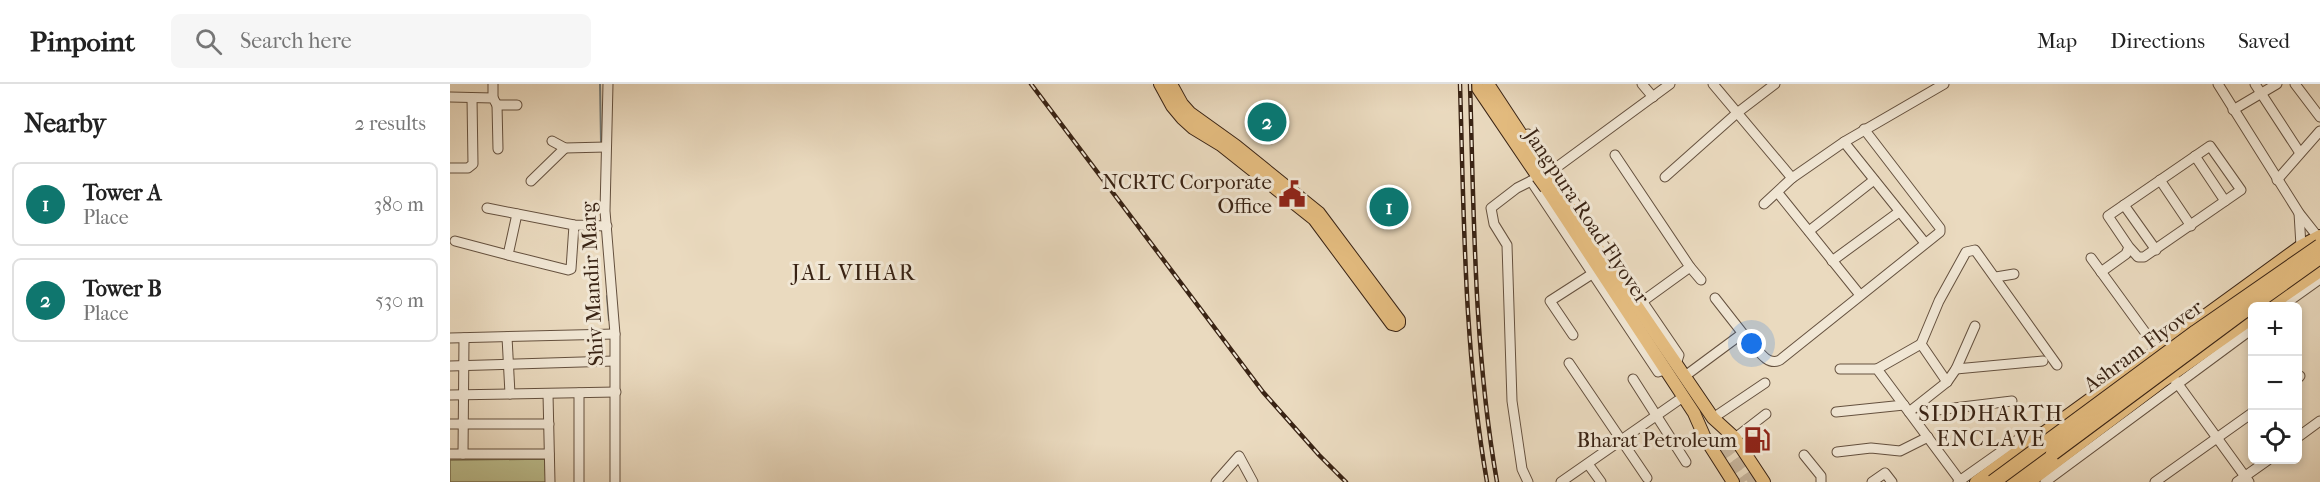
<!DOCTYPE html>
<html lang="en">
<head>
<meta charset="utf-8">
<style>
  :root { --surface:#fff; --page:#f6f6f6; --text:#222; --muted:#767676; --line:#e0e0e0; --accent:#0f766e }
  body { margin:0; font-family:"IM FELL French Canon",serif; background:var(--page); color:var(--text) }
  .controls { position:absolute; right:18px; bottom:18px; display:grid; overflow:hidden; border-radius:9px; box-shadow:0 3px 9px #0003 }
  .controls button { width:54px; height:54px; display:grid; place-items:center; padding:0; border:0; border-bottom:2px solid var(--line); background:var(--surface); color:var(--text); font:30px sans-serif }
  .you { position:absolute; left:1302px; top:260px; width:21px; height:21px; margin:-15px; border:4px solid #fff; border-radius:50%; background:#1a73e8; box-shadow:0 0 0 9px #1a73e833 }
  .badge { display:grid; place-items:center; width:39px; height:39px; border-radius:50%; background:var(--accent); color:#fff; font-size:20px; font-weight:700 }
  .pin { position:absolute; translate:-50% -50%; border:3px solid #fff; box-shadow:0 2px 6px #0006 }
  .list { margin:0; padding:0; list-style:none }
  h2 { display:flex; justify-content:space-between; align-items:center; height:78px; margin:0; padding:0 24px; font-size:26px }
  h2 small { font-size:20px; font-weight:400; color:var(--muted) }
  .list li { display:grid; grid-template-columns:39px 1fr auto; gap:18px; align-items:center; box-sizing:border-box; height:84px; margin:0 12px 12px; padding:0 12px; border:2px solid var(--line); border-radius:9px }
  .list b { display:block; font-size:22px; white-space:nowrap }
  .list p { margin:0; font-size:20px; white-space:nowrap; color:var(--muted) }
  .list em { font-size:20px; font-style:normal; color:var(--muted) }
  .icon { flex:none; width:33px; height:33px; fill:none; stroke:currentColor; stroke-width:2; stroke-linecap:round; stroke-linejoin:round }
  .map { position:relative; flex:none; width:1870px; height:398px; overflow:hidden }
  header { display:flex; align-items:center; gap:36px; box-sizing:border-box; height:84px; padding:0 30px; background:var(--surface); border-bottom:2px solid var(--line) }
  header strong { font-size:28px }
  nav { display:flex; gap:33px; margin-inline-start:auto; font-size:21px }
  .search { width:420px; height:54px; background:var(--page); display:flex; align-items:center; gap:15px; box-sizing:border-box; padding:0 21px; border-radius:9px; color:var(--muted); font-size:22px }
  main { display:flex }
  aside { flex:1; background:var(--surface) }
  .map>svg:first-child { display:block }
</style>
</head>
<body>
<header>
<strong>Pinpoint</strong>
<div class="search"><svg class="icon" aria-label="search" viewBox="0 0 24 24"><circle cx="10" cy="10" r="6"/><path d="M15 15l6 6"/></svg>Search here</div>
<nav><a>Map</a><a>Directions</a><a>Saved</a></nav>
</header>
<main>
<aside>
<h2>Nearby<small>2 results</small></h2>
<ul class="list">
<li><span class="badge">1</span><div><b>Tower A</b><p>Place</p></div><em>380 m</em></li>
<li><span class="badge">2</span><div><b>Tower B</b><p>Place</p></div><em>530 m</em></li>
</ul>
</aside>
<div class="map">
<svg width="1870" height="398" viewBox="0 0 1870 398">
  <rect width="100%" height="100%" fill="#eadabf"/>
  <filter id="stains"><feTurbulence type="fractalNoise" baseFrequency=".00333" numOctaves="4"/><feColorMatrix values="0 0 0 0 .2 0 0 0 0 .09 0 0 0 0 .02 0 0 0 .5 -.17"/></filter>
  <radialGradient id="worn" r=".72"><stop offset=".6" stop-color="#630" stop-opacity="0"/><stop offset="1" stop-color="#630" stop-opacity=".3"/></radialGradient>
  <polygon fill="#bcbe8e" stroke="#7a7051" stroke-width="1.5" points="95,375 96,398 0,398 0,376"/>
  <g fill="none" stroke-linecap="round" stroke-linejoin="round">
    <g stroke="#747c79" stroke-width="2">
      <polyline points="150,0 151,58"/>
      <polyline points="157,212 159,236"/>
    </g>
    <g stroke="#c7b59d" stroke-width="12" stroke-dasharray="12 6" stroke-linecap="butt">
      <polyline points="1277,359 1305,398"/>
      <polyline points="1270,364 1294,398"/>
    </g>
    <defs>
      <g id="minor">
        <polyline points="43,0 43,14"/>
        <polyline points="158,0 155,127 165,250 165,398"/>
        <polyline points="1192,0 1203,13"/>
        <polyline points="1263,0 1342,94"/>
        <polyline points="1768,0 1849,129 1868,153"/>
        <polyline points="1805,0 1850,69"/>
        <polyline points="1845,0 1870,33"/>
        <polyline points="0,13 43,14 47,21"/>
        <polyline points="1783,26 1827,0"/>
        <polyline points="1078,50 1229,271 1226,280"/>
        <polyline points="102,57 115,64 156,63"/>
        <polyline points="1394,58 1475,159"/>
        <polyline points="48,65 47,21 67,21"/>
        <polyline points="1165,71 1240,183 1193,217"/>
        <polyline points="1745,72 1775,117"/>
        <polyline points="0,84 18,84 23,80 22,14"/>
        <polyline points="1215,93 1287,29 1325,0"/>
        <polyline points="1710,96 1741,142"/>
        <polyline points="1827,96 1870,47"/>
        <polyline points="81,97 115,64"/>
        <polyline points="1081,97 1208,288 1215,286"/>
        <polyline points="1328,109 1410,211"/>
        <polyline points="1314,120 1342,94 1394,58 1494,0"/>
        <polyline points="1674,121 1706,166"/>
        <polyline points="37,124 124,141 157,142"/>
        <polyline points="1849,129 1851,162"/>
        <polyline points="67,130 58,171 118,186 121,185 124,141"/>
        <polyline points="1359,147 1424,96"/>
        <polyline points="5,157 58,171"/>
        <polyline points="1641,174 1708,266"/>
        <polyline points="1382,177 1449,128"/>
        <polyline points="1240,183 1251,196"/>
        <polyline points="1651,188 1676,170 1679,163 1658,132 1760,62 1791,106 1694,173 1688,173 1679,163"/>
        <polyline points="1546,193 1564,190"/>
        <polyline points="1265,214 1294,251"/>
        <polyline points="1832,222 1870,195"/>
        <polyline points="1123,251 1100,217 1142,190"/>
        <polyline points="57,253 60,310"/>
        <polyline points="0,254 165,250"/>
        <polyline points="1119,279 1197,394"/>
        <polyline points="0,282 164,277"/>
        <polyline points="1390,285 1427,285 1511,398"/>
        <polyline points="1427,285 1471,260"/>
        <polyline points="1506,285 1593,277"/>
        <path d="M1235 292 1289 252 1294 251C1305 259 1315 284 1330 276L1490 148V144L1414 45"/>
        <polyline points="1848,294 1850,292"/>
        <polyline points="1183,295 1236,378"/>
        <polyline points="1725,296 1799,398"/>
        <polyline points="1497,298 1471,260 1489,217 1516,168 1525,166 1607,281"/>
        <polyline points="129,309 129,398"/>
        <polyline points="98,310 100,398"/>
        <polyline points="0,311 166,308"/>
        <polyline points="1386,328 1454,321"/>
        <polyline points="1459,328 1497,298 1506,285 1525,242"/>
        <polyline points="1263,334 1315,299"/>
        <polyline points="1465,335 1487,326 1562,317"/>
        <polyline points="0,340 99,340"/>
        <polyline points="1848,353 1870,337"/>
        <polyline points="1285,354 1316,330"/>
        <polyline points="1387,368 1421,364 1450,367 1478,353"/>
        <polyline points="0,370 99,370"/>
        <polyline points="13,370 14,254"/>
        <polyline points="1354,371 1371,392 1371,398"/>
        <polyline points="1138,380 1151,398"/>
        <polyline points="766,398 789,372 803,398"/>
        <polyline points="1078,398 1072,385 1062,317 1057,161 1044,140 1041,124 1067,104 1103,86 1220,0"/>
        <polyline points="1111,398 1233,313"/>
        <polyline points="1422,398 1435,389 1442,398"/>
        <polyline points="1508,398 1576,350 1593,348"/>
        <polyline points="1595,398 1802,245"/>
        <polyline points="1705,398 1802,329"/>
        <polyline points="1787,398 1818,376"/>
      </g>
      <g id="major">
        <polyline points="710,0 722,22 732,34 743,44 771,61 864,135 942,240 946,241 949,239 949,236 869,129 786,62 740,29 732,20 721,0"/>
        <polyline points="1025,0 1088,93"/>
        <polyline points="1038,0 1096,88"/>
        <polyline points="1103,99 1263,334 1285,354 1314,398"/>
        <polyline points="1096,104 1244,329 1255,354 1283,398"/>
        <polyline points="1819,222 1870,187"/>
        <polyline points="1526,398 1851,162 1870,152"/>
        <polyline points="1579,398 1714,296 1802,234"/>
      </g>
      <polyline id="highway" points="1564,398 1603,369"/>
    </defs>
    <use href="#minor" stroke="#65513f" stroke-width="11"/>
    <use href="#major" stroke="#392314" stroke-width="14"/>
    <use href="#highway" stroke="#392314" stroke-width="16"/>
    <use href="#minor" stroke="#f1e7d5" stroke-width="9"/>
    <use href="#major" stroke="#e5bd80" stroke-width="12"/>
    <use href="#highway" stroke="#e5bd80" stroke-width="14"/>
    <defs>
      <g id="rail">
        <polyline points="581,0 813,308 869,371 896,398"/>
        <path d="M1010 0C1014 133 1014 267 1037 398"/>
        <path d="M1020 0C1024 133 1024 267 1047 398"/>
      </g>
    </defs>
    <use href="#rail" stroke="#392314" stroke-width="4.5"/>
    <use href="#rail" stroke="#f1e7d5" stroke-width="2" stroke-dasharray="7" stroke-linecap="butt"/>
    <defs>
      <g id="major-bridge">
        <polyline points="1096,88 1103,99"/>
        <polyline points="1088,93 1096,104"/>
      </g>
      <g id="highway-bridge">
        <polyline points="1603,369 1790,230 1870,173"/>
        <polyline points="1543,398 1746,248 1870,162"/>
      </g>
    </defs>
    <use href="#major-bridge" stroke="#392314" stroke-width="14" stroke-linecap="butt"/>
    <use href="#highway-bridge" stroke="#392314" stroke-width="16" stroke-linecap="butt"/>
    <use href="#major-bridge" stroke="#e5bd80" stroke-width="12"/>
    <use href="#highway-bridge" stroke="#e5bd80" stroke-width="14"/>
  </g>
  <defs>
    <symbol id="civic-bare" viewBox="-9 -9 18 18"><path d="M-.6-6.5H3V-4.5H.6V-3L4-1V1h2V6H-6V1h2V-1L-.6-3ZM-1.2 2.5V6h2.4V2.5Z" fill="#8f2418" stroke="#f1e7d5" stroke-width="2.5" paint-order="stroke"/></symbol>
    <symbol id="fuel-bare" viewBox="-9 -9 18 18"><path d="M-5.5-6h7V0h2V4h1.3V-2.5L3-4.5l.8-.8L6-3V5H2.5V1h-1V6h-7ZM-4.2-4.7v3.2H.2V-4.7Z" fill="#8f2418" stroke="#f1e7d5" stroke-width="2.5" paint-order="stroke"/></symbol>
  </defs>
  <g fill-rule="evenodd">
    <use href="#civic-bare" x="823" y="91" width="38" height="38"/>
    <use href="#fuel-bare" x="1288" y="337" width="38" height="38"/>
  </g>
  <g text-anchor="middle" stroke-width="6" stroke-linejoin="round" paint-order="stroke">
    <g font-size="21" fill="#392314" stroke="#f1e7d5" text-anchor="end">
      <text x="822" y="105">NCRTC Corporate<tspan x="822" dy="24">Office</tspan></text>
      <text x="1287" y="363">Bharat Petroleum</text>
    </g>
    <g font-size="21" fill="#392314" stroke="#f1e7d5">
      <text transform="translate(1137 132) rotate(56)" y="7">Jangpura Road Flyover</text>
      <text transform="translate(142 200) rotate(-93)" y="7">Shiv Mandir Marg</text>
      <text transform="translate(1693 262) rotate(-36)" y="7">Ashram Flyover</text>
    </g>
    <g font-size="22" letter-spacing="1.5" fill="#392314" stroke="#f1e7d5">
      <text x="404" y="196">JAL VIHAR</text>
      <text x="1541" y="337">SIDDHARTH<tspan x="1541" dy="25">ENCLAVE</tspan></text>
    </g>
  </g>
  <rect width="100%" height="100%" filter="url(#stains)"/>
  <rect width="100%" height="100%" fill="url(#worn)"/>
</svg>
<div class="controls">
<button>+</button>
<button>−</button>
<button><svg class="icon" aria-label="locate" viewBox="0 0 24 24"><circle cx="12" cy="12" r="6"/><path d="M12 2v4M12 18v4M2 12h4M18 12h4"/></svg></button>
</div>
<div class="you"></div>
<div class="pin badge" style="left:939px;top:123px">1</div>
<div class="pin badge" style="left:817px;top:38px">2</div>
</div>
</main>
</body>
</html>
